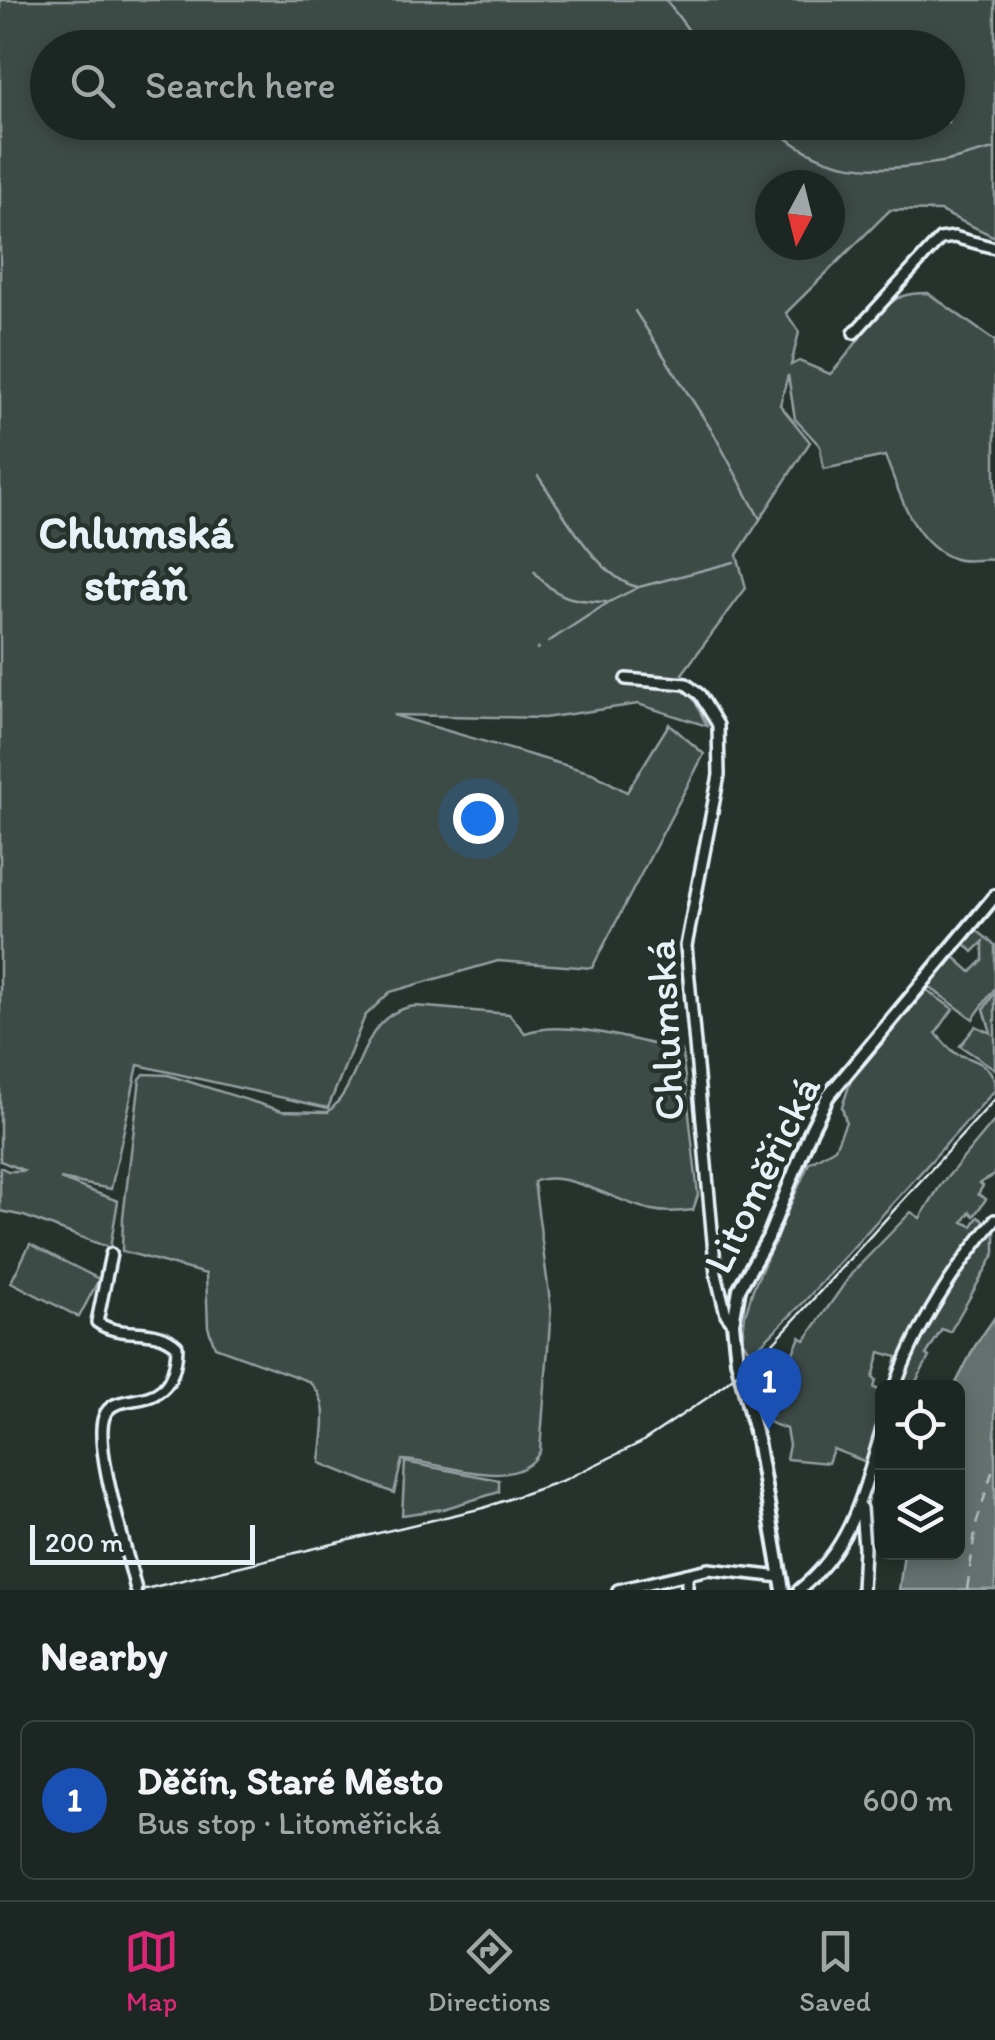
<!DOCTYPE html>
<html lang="en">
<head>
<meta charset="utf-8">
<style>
  :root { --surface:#1c2622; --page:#252e2a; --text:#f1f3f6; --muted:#a0a5a5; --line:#3a4340; --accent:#db2777 }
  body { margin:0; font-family:Itim,sans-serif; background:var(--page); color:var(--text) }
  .controls { position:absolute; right:30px; bottom:30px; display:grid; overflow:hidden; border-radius:15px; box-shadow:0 5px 15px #0003 }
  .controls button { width:90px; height:90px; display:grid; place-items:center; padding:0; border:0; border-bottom:2px solid var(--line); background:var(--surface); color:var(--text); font:50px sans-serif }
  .compass { position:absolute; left:755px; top:170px; width:90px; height:90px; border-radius:50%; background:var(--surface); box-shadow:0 5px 15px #0003; rotate:187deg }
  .scale { position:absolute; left:30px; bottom:25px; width:225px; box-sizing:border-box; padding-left:10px; border:5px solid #e8f1f8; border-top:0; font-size:28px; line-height:35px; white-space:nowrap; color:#e8f1f8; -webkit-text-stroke:8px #26332d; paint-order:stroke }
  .you { position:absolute; left:478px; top:818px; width:35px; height:35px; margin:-25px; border:8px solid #fff; border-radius:50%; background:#1a73e8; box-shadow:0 0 0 15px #1a73e833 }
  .badge { display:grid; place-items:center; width:65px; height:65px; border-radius:50%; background:var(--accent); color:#fff; font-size:32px; font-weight:700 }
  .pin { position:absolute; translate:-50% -82px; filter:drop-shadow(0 2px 5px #0008) }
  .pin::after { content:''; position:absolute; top:52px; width:35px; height:30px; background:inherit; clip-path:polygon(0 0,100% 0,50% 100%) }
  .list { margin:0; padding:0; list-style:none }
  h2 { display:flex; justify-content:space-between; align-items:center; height:130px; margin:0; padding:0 40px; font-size:42px }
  h2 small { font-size:32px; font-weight:400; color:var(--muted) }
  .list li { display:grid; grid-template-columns:65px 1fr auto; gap:30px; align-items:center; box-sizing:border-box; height:160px; margin:0 20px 20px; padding:0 20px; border:2px solid var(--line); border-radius:15px }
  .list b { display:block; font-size:38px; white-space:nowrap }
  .list p { margin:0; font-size:32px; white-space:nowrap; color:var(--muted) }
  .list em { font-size:32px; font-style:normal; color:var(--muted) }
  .icon { flex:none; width:55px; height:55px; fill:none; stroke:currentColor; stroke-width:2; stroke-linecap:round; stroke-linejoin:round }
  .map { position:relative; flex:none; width:995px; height:1590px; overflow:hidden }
  .search { position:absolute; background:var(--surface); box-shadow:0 5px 15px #0003; left:30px; right:30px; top:30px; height:110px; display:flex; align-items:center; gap:25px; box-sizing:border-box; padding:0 35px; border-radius:55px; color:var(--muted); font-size:38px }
  .sheet { height:310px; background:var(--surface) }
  nav { display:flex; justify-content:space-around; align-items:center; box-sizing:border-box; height:140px; border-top:2px solid var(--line); background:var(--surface); font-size:28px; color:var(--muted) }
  nav a { display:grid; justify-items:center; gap:5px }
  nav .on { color:var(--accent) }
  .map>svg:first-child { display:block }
</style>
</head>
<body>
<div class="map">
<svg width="995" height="1590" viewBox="0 0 995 1590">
  <rect width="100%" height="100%" fill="#26332d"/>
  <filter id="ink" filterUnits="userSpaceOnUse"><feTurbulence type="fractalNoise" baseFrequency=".01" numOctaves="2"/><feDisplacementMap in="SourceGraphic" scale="20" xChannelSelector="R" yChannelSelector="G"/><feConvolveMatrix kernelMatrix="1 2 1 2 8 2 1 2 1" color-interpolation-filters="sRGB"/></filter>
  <g filter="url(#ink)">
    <g fill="#3e4b47" stroke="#939ea0" stroke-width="2.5" fill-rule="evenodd">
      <path d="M0 0H995V237L940 211 890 210 786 313 799 332 791 365 799 361 830 374C851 356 877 304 903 296 911 293 920 293 928 293L995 341V560C982 558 968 563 955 559 912 545 900 492 885 456L824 469 820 446 795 419 788 375 780 405 810 442 737 555 746 588 682 674 707 726 638 704 544 718 393 715 592 773 627 792 669 724 704 754 592 968 498 961 390 992 365 1016 328 1108 138 1065 111 1189 60 1179 118 1201 110 1248 24 1216 0 1211V1167L8 1171H25L0 1161ZM48 48H948V122H48ZM770 185H830V245H770Z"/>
      <polygon points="975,929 995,945 995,988 973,1019 928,986 929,981 952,955 971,972 983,960 983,942 973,952 963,942"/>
      <path d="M924 988 953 1009 936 1033C942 1040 950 1052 960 1055 980 1062 995 1066 995 1090L802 1304 751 1354 742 1340 745 1315 753 1289 809 1163 835 1148 846 1122 842 1107 851 1080 911 1008 909 1006Z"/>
      <polygon points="995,992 995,1069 960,1046 976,1026 991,1033 984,1009"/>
      <path d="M415 1006 509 1014 525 1033C566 1018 639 1042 682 1051L698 1195 693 1210C679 1212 665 1213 652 1210 621 1205 564 1167 534 1182L551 1309 540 1451C518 1496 442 1461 402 1460L394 1493 320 1463C322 1434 333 1401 308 1381L215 1347 208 1327 206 1274 122 1251 123 1217 140 1079 144 1074 168 1075 282 1111 328 1112C365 1081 358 1014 415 1006Z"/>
      <polygon points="995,1120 995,1175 980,1183 983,1186 978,1194 986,1199 974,1216 970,1212 963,1222 972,1226 978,1217 989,1224 913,1330 899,1371 893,1370 897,1357 880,1352 873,1378 876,1380 874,1388 882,1391 882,1421 869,1463 833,1449 828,1463 786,1459 789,1445 786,1429 768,1422 760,1406 757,1409 751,1383 765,1367 767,1370 758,1378 761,1384 772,1376 770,1372 785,1359 789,1362 800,1337 805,1340 852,1273 911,1212 920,1218 940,1186"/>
      <polygon points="995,1224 995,1253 950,1332 942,1329 926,1355 929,1357 913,1387 899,1388 918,1336"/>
      <polygon points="30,1244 99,1279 79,1317 11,1282"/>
      <polygon points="405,1462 499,1480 499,1492 443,1509 402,1515"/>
    </g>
    <polygon fill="#636f6d" stroke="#98a3a5" stroke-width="2.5" points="995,1317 995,1590 899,1590 904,1553 958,1552 958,1388 954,1387 975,1346"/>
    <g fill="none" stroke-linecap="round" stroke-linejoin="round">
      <g stroke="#98a3a5" stroke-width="2.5">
        <polyline points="666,0 702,48"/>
        <path d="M768 122C821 174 873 173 942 162 960 159 977 152 995 149"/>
        <polyline points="635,311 714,434 760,519"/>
        <path d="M538 476C560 507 599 580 638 587"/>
        <path d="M534 571C554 598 574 601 606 602"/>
        <polyline points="548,642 609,602 639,587 734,562"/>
        <polyline points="537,649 538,648"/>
      </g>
      <polyline stroke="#b3bdc0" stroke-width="2.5" stroke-dasharray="12 10" stroke-linecap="butt" points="967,1590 976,1525 995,1462"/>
      <defs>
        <g id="minor">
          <polyline points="854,333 940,239 954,237 995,248"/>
          <polyline points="626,679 686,684 700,695 718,725 719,775 686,946 716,1274 726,1314 733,1323"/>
          <path d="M111 1254 97 1322C121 1340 155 1324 177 1346 175 1423 115 1384 104 1417 93 1448 128 1553 136 1590"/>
          <path d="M895 1388C913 1331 957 1265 995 1220"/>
          <polyline points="861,1508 864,1548 862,1590"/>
          <polyline points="618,1590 709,1569 781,1577"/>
          <polyline points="687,1590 687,1574"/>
          <path d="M799 1590C853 1546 863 1492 882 1429"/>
        </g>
        <polyline id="major" points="783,1590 757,1440 737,1360 733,1323 739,1289 768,1238 811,1130 828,1096 995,896"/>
      </defs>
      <use href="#minor" stroke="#e8f1f8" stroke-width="16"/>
      <use href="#major" stroke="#e8f1f8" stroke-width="18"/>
      <use href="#minor" stroke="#26332d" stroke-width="9"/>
      <use href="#major" stroke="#26332d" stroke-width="10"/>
      <polyline stroke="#e8f1f8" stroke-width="2.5" points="141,1590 483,1508 564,1480 640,1443 713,1394 775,1341 995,1099"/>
    </g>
  </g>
  <g text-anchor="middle" stroke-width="9" stroke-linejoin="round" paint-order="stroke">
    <g font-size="42" fill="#e8f1f8" stroke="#26332d">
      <text transform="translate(664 1030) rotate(-93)" y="15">Chlumská</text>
      <text transform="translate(761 1174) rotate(-64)" y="15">Litoměřická</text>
    </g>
    <g font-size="45" font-weight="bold" fill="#e8f1f8" stroke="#26332d">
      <text x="136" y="548">Chlumská<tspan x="136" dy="52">stráň</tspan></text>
    </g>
  </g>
</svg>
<div class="controls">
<button><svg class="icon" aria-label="locate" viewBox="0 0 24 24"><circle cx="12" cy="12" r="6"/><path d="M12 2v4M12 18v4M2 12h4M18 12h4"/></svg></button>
<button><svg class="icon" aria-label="layers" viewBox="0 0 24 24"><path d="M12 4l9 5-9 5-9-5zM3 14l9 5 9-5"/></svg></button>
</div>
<svg class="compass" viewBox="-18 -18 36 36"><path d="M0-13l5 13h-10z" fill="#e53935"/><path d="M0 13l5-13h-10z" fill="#a0a5a5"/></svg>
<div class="scale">200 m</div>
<div class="you"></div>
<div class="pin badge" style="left:769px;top:1430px;background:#1a4fb4">1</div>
<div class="search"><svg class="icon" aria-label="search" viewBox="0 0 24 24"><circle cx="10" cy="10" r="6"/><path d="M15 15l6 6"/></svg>Search here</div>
</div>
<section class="sheet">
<h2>Nearby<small></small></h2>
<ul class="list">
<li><span class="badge" style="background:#1a4fb4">1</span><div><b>Děčín, Staré Město</b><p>Bus stop · Litoměřická</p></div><em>600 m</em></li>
</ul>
</section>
<nav>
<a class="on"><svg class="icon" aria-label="map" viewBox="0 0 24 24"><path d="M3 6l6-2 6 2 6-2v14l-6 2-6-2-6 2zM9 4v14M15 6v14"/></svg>Map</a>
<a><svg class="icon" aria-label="directions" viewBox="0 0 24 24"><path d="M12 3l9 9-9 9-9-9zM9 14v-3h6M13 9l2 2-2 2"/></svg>Directions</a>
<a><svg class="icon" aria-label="saved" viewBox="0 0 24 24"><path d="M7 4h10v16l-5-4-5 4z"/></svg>Saved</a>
</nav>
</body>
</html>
